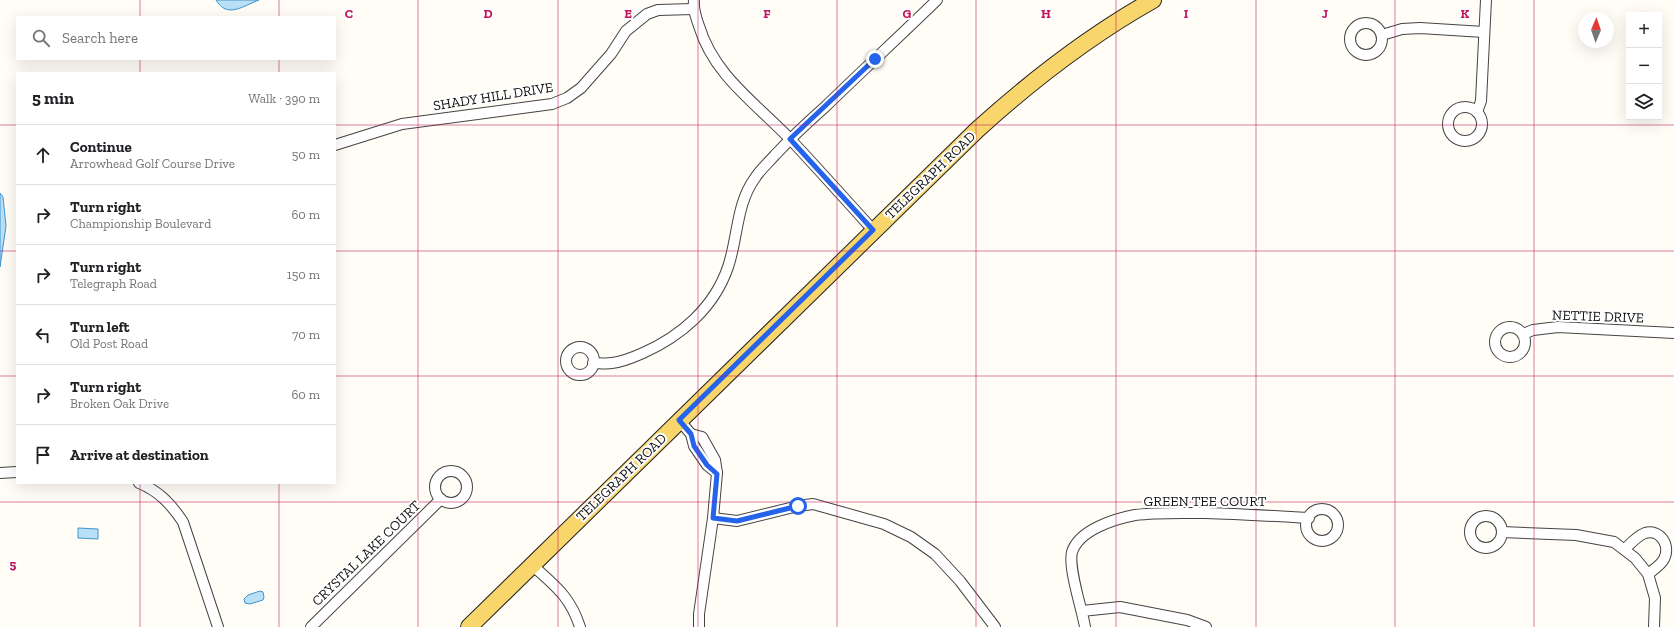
<!DOCTYPE html>
<html lang="en">
<head>
<meta charset="utf-8">
<style>
  :root { --surface:#fff; --page:#f2f2f2; --text:#202124; --muted:#757577; --line:#e0e0e0 }
  body { margin:0; font-family:"Zilla Slab",serif; background:var(--page); color:var(--text) }
  .controls { position:absolute; right:12px; top:12px; display:grid; overflow:hidden; border-radius:0px; box-shadow:0 4px 16px #0002 }
  .controls button { width:36px; height:36px; display:grid; place-items:center; padding:0; border:0; border-bottom:1px solid var(--line); background:var(--surface); color:var(--text); font:20px sans-serif }
  .compass { position:absolute; left:1578px; top:12px; width:36px; height:36px; border-radius:50%; background:var(--surface); box-shadow:0 4px 16px #0002; rotate:2deg }
  .stop { position:absolute; width:12px; height:12px; margin:-9px; border:3px solid #2563eb; border-radius:50%; background:#fff }
  .stop.end { background:#2563eb; border-color:#fff; box-shadow:0 1px 4px #0008 }
  .list { margin:0; padding:0; list-style:none }
  h2 { display:flex; justify-content:space-between; align-items:center; height:52px; margin:0; padding:0 16px; font-size:17px }
  h2 small { font-size:13px; font-weight:400; color:var(--muted) }
  .list li { display:grid; grid-template-columns:26px 1fr auto; gap:12px; align-items:center; box-sizing:border-box; height:60px; padding:0 16px; border-top:1px solid var(--line) }
  .list b { display:block; font-size:15px; white-space:nowrap }
  .list p { margin:0; font-size:13px; white-space:nowrap; color:var(--muted) }
  .list em { font-size:13px; font-style:normal; color:var(--muted) }
  .icon { flex:none; width:22px; height:22px; fill:none; stroke:currentColor; stroke-width:2; stroke-linecap:round; stroke-linejoin:round }
  .map { position:relative; flex:none; width:1674px; height:627px; overflow:hidden }
  .search { position:absolute; background:var(--surface); box-shadow:0 4px 16px #0002; left:16px; top:16px; width:320px; height:44px; display:flex; align-items:center; gap:10px; box-sizing:border-box; padding:0 14px; border-radius:0px; color:var(--muted); font-size:15px }
  .panel { position:absolute; background:var(--surface); box-shadow:0 4px 16px #0002; left:16px; top:72px; width:320px; height:412px; border-radius:0px }
  .map>svg:first-child { display:block }
</style>
</head>
<body>
<div class="map">
<svg width="1674" height="627" viewBox="0 0 1674 627">
  <rect width="100%" height="100%" fill="#fffdf5"/>
  <g fill="#b9e0f7" stroke="#3f96cf">
    <path d="M216 0H259C243 6 227 19 216 0Z"/>
    <polygon points="0,193 3,197 6,226 0,267"/>
    <polygon points="78,528 98,529 98,539 78,538"/>
    <polygon points="260,591 263,592 264,597 263,600 250,604 245,603 244,599 248,595"/>
  </g>
  <g fill="none" stroke-linecap="round" stroke-linejoin="round">
    <defs>
      <g id="street">
        <path d="M694 0C693 10 696 17 699 26 714 76 757 104 791 140 819 170 846 200 873 230"/>
        <circle cx="1366" cy="39" r="16"/>
        <polyline points="1382,35 1402,29 1420,28 1484,32"/>
        <circle cx="1465" cy="124" r="17"/>
        <polyline points="1477,112 1481,101 1486,0"/>
        <polyline points="335,145 402,124 552,104 567,98 581,88 611,54 626,31 647,14 658,10 693,9"/>
        <circle cx="1510" cy="342" r="15"/>
        <polyline points="1523,334 1533,330 1558,327 1674,333"/>
        <circle cx="580" cy="361" r="14"/>
        <path d="M593 363C599 363 606 364 612 363 622 362 634 357 643 353 681 336 714 308 728 267 738 238 736 204 755 178 760 170 768 163 775 155 791 138 808 122 825 107 862 71 900 36 937 0"/>
        <polyline points="679,420 691,434 694,446 707,465 717,473 713,518 699,614 699,627"/>
        <polyline points="691,434 702,437 715,460 717,473"/>
        <circle cx="451" cy="487" r="16"/>
        <polyline points="0,473 17,472"/>
        <path d="M139 483C159 491 171 504 183 522L218 627"/>
        <circle cx="1322" cy="525" r="16"/>
        <circle cx="1486" cy="532" r="16"/>
        <polyline points="713,518 737,521 798,506 813,504 884,524 911,537 935,554 960,581 995,627"/>
        <polyline points="1502,532 1576,535 1614,542 1635,558 1648,574 1655,598 1654,627"/>
        <path d="M1625 549C1630 544 1637 536 1645 533 1660 529 1671 545 1664 559 1661 565 1653 570 1648 574"/>
        <path d="M532 565C555 586 570 596 580 627"/>
        <polyline points="1082,611 1120,607 1187,620 1206,627"/>
        <polyline points="311,627 441,499"/>
        <path d="M1085 627C1082 609 1068 568 1072 552 1079 530 1114 519 1135 515 1158 512 1182 513 1205 513 1240 514 1274 516 1309 518"/>
      </g>
      <path id="primary" d="M469 627 977 130C1031 81 1089 36 1153 0"/>
    </defs>
    <use href="#street" stroke="#444" stroke-width="12"/>
    <use href="#primary" stroke="#222" stroke-width="18"/>
    <use href="#street" stroke="#fff" stroke-width="10"/>
    <use href="#primary" stroke="#f9d66b" stroke-width="16"/>
  </g>
  <g fill="none" stroke-linecap="round" stroke-linejoin="round">
    <polyline stroke="#2563eb" stroke-width="5" points="798,506 737,521 713,518 717,474 707,465 694,446 691,434 679,420 873,230 790,139 875,59"/>
  </g>
  <path fill="none" stroke="#c2185b" stroke-width="1" stroke-opacity="0.55" d="M140 0V17M279 0V17M418 0V627M558 0V627M698 0V627M837 0V627M976 0V627M1116 0V627M1256 0V627M1395 0V627M1534 0V627M140 59V73M279 59V73M0 125H17M335 125H1674M0 251H17M335 251H1674M0 376H17M335 376H1674M140 483V627M279 483V627M0 502H1674"/>
  <g text-anchor="middle" stroke-width="4" stroke-linejoin="round" paint-order="stroke">
    <g font-size="14" fill="#111" stroke="#fff">
      <text transform="translate(493 96) rotate(-9)" y="5">SHADY HILL DRIVE</text>
      <text transform="translate(930 175) rotate(-44)" y="5">TELEGRAPH ROAD</text>
      <text transform="translate(1598 316) rotate(2)" y="5">NETTIE DRIVE</text>
      <text transform="translate(621 477) rotate(-44)" y="5">TELEGRAPH ROAD</text>
      <text x="1205" y="506">GREEN TEE COURT</text>
      <text transform="translate(366 553) rotate(-44)" y="5">CRYSTAL LAKE COURT</text>
    </g>
  </g>
  <g font-size="13" text-anchor="middle" font-weight="bold" fill="#c2185b" stroke="#fff" stroke-width="4" stroke-linejoin="round" paint-order="stroke">
    <text x="349" y="18">C</text>
    <text x="488" y="18">D</text>
    <text x="628" y="18">E</text>
    <text x="767" y="18">F</text>
    <text x="907" y="18">G</text>
    <text x="1046" y="18">H</text>
    <text x="1186" y="18">I</text>
    <text x="1325" y="18">J</text>
    <text x="1465" y="18">K</text>
    <text x="13" y="569">5</text>
  </g>
</svg>
<div class="controls">
<button>+</button>
<button>−</button>
<button><svg class="icon" aria-label="layers" viewBox="0 0 24 24"><path d="M12 4l9 5-9 5-9-5zM3 14l9 5 9-5"/></svg></button>
</div>
<svg class="compass" viewBox="-18 -18 36 36"><path d="M0-13l5 13h-10z" fill="#e53935"/><path d="M0 13l5-13h-10z" fill="#757577"/></svg>
<div class="stop" style="left:798px;top:506px"></div>
<div class="stop end" style="left:875px;top:59px"></div>
<div class="search"><svg class="icon" aria-label="search" viewBox="0 0 24 24"><circle cx="10" cy="10" r="6"/><path d="M15 15l6 6"/></svg>Search here</div>
<section class="panel">
<h2>5 min<small>Walk · 390 m</small></h2>
<ul class="list">
<li><svg class="icon" aria-label="ahead" viewBox="0 0 24 24"><path d="M12 20V5M6 11l6-6 6 6"/></svg><div><b>Continue</b><p>Arrowhead Golf Course Drive</p></div><em>50 m</em></li>
<li><svg class="icon" aria-label="right" viewBox="0 0 24 24"><path d="M7 20v-9h11M14 6l5 5-5 5"/></svg><div><b>Turn right</b><p>Championship Boulevard</p></div><em>60 m</em></li>
<li><svg class="icon" aria-label="right" viewBox="0 0 24 24"><path d="M7 20v-9h11M14 6l5 5-5 5"/></svg><div><b>Turn right</b><p>Telegraph Road</p></div><em>150 m</em></li>
<li><svg class="icon" aria-label="left" viewBox="0 0 24 24"><path d="M17 20v-9H6M10 6l-5 5 5 5"/></svg><div><b>Turn left</b><p>Old Post Road</p></div><em>70 m</em></li>
<li><svg class="icon" aria-label="right" viewBox="0 0 24 24"><path d="M7 20v-9h11M14 6l5 5-5 5"/></svg><div><b>Turn right</b><p>Broken Oak Drive</p></div><em>60 m</em></li>
<li><svg class="icon" aria-label="arrive" viewBox="0 0 24 24"><path d="M6 21V4h12l-3 4 3 4H6"/></svg><div><b>Arrive at destination</b></div></li>
</ul>
</section>
</div>
</body>
</html>
